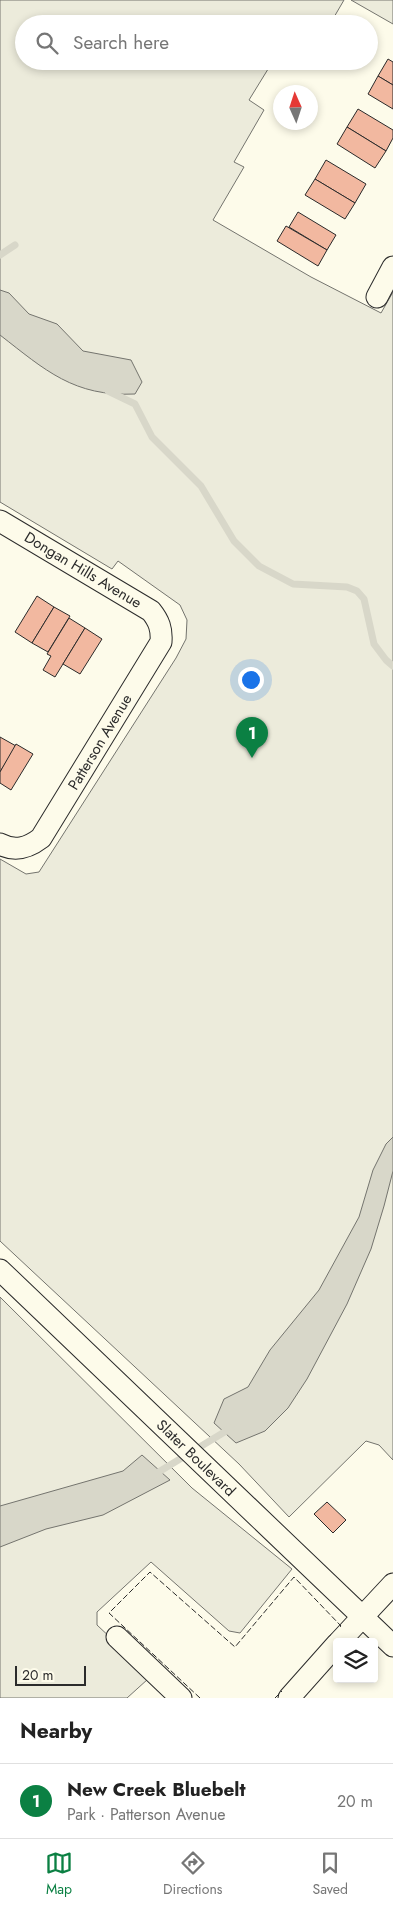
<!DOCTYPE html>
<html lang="en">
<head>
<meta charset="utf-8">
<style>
  :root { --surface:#fff; --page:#f6f6f6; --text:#222; --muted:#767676; --line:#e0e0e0; --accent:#0b8043 }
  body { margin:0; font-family:Jost,sans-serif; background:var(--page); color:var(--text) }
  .controls { position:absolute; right:15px; bottom:15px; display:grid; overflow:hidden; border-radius:5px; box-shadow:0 2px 8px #0003 }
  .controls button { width:45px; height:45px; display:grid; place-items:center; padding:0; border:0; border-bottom:1px solid var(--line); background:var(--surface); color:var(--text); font:25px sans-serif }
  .compass { position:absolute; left:273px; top:85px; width:45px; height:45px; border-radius:50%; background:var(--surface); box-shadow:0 2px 8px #0003; rotate:357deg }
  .scale { position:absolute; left:15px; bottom:12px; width:71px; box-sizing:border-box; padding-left:5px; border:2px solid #2b2b2b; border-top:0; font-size:14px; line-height:18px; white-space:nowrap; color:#2b2b2b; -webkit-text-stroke:4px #fdfbea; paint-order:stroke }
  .you { position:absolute; left:250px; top:679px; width:18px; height:18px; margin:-12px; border:4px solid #fff; border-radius:50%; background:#1a73e8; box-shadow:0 0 0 8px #1a73e833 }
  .badge { display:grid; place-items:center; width:32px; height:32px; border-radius:50%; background:var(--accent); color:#fff; font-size:16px; font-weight:700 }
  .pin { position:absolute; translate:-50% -41px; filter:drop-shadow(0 1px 2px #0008) }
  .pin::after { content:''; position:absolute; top:26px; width:18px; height:15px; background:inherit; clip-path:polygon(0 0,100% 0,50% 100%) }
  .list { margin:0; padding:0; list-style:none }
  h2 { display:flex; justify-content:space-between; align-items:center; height:65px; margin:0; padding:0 20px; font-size:21px }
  h2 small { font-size:16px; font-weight:400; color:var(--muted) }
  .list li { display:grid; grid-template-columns:32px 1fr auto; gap:15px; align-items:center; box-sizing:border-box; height:75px; padding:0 20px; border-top:1px solid var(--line) }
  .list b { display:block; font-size:19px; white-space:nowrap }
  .list p { margin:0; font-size:16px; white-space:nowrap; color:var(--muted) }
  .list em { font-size:16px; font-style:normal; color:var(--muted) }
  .icon { flex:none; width:28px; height:28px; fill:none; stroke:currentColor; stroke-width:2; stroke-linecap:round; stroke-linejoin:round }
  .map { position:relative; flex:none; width:393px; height:1698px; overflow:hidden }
  .search { position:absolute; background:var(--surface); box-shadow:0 2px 8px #0003; left:15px; right:15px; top:15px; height:55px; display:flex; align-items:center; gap:12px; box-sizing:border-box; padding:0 18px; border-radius:28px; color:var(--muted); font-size:19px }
  .sheet { height:140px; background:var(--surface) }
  nav { display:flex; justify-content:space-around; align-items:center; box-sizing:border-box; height:70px; border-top:1px solid var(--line); background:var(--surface); font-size:14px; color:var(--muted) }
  nav a { display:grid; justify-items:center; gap:2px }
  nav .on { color:var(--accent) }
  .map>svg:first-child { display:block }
</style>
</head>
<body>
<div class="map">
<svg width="393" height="1698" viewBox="0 0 393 1698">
  <rect width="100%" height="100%" fill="#fdfbea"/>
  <g fill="#ecebdb" stroke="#74746e">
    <polygon points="0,0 344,0 330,24 24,24 24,61 273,61 249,100 264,110 234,162 244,167 213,220 311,277 381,313 393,292 393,1460 379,1445 366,1441 289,1517 239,1464 0,1241 0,859 26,874 39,872 176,658 186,639 187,620 180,605 118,561 112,569 0,502"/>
    <polygon points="351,0 393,0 393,24"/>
    <polygon points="0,1297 192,1488 292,1569 240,1633 229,1631 151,1562 97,1612 97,1625 144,1669 148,1679 127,1698 0,1698"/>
  </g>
  <g fill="#d8d7c9" stroke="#74746e">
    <path d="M0 290 9 293 29 314 57 324 83 351 131 360 142 382 135 394C74 397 45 370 0 335Z"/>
    <polygon points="393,1137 393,1171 384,1206 371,1249 347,1304 307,1379 288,1408 265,1431 236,1443 214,1423 224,1399 248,1387 270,1350 319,1290 359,1217 373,1170 386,1144"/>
    <polygon points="142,1455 170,1480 103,1515 46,1529 0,1547 0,1506 123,1471"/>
  </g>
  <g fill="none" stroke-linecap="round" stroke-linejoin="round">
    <g stroke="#d8d7c9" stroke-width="7">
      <polyline points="0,255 15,245"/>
      <polyline points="108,391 135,404 152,437 201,486 234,541 259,566 293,584 347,587 357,591 364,599 374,644 386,660 393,666"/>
      <polyline points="152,1476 231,1428"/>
    </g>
  </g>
  <g fill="#f2b8a0" stroke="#2b2b2b">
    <polygon points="388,59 393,62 393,85 378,76"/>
    <polygon points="378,76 393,85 393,109 368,94"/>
    <polygon points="358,109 393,130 393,138 386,151 347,127"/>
    <polygon points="347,127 386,151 375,168 337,144"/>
    <polygon points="326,160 366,184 355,203 315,179"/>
    <polygon points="315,179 355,203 345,219 305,195"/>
    <polygon points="298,212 336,235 327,250 289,227"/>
    <polygon points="286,226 327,250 318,266 277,241"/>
    <polygon points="37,596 54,607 32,643 15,632"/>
    <polygon points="54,607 70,616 48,652 32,643"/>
    <polygon points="69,618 85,628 55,677 43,670 51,656 47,654"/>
    <polygon points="85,628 102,639 80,674 63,664"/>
    <polygon points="0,737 16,746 0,772"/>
    <polygon points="16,744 33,754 11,790 0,783 0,772"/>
    <polygon points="327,1502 346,1520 333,1533 314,1514"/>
  </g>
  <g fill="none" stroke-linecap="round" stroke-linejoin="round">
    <defs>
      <g id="minor">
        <polyline points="377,297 393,267"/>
        <path d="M0 521 151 611C159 621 162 629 161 642L41 838C28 848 15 852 0 844"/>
        <polyline points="0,1270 393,1646"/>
        <polyline points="117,1637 181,1698"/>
        <polyline points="339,1642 393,1584"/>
        <polyline points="289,1698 337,1644"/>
      </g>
    </defs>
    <use href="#minor" stroke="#2b2b2b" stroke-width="23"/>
    <use href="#minor" stroke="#fdfbea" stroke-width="21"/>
    <g stroke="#2b2b2b" stroke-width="1" stroke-dasharray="6 2.5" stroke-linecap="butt">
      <polyline points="200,1698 109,1613 150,1572 235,1647 294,1577 341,1626 339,1628"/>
      <polyline points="275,1698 282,1691"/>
    </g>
  </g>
  <g text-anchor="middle" stroke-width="4" stroke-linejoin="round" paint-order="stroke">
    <g font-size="15" fill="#2b2b2b" stroke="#fdfbea">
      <text transform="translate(83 570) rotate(31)" y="5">Dongan Hills Avenue</text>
      <text transform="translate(100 742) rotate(-59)" y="5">Patterson Avenue</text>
      <text transform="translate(196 1458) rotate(44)" y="5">Slater Boulevard</text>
    </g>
  </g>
</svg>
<div class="controls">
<button><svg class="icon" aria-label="layers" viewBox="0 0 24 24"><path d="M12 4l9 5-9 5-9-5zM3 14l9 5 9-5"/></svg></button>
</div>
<svg class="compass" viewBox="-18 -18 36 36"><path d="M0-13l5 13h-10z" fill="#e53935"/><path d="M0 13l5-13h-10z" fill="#767676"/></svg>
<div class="scale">20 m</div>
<div class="you"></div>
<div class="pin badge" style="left:252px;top:758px">1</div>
<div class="search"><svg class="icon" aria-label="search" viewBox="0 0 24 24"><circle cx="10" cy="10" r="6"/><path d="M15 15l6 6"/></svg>Search here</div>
</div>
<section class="sheet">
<h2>Nearby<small></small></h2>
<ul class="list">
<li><span class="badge">1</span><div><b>New Creek Bluebelt</b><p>Park · Patterson Avenue</p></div><em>20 m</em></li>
</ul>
</section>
<nav>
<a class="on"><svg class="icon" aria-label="map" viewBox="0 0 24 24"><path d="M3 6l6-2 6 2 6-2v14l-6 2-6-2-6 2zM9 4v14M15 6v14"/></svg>Map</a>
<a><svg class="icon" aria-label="directions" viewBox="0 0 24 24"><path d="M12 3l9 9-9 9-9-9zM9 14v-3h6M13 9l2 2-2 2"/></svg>Directions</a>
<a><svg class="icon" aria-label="saved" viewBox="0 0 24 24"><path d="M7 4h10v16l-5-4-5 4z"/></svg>Saved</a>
</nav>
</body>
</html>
